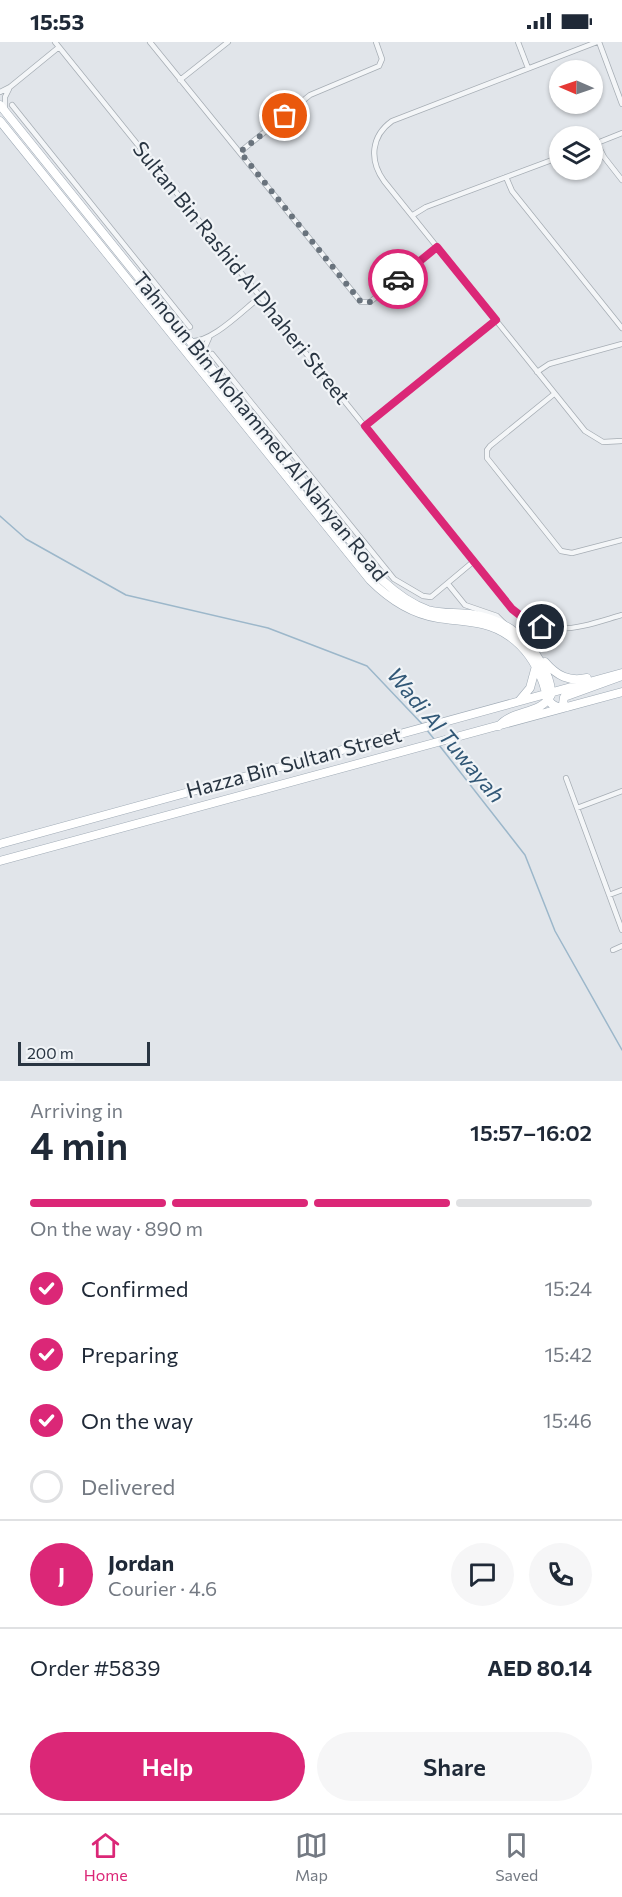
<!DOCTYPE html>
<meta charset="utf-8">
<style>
body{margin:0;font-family:Commissioner,sans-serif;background:#f6f6f7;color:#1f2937;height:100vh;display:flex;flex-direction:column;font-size:22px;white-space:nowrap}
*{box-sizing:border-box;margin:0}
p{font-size:20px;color:#747a83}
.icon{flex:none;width:33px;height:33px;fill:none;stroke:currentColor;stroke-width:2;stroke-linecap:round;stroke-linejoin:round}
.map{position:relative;height:1039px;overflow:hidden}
.sheet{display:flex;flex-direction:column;background:#fff;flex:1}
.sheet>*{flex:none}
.needle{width:39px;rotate:272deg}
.controls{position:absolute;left:549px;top:18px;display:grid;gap:12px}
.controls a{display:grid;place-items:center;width:54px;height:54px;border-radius:50%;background:#fff;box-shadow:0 2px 4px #0004;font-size:30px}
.scale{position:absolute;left:18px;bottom:15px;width:132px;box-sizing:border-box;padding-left:6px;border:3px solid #293542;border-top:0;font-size:16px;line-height:21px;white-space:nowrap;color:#293542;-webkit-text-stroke:4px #f1f4f7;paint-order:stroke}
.pin{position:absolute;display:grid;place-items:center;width:51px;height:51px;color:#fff;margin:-26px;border:3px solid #fff;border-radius:50%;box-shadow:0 2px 6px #0007}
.courier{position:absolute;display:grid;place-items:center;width:60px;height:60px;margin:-30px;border:4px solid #db2777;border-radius:50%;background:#fff;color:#222;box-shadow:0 2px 8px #0007}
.head em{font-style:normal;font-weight:600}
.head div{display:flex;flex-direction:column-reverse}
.head{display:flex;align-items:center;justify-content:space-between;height:102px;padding:0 30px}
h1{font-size:39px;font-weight:600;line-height:45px}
.bar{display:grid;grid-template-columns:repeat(4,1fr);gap:9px 6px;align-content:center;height:72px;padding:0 30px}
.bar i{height:8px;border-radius:4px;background:#e0e1e3}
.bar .on{background:#db2777}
.bar p{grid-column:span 4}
.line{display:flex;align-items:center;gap:15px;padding:0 30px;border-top:2px solid #e0e1e3}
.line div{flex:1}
.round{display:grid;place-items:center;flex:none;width:63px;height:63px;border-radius:32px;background:#f6f6f7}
ol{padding:0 30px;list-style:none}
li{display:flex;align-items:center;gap:18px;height:66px}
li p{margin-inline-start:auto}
li .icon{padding:6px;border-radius:50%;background:#db2777;color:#fff;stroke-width:4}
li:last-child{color:#747a83}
li i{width:33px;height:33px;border:3px solid #e0e1e3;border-radius:50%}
.cta{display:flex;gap:12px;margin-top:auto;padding:12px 30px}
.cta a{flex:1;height:69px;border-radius:36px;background:#db2777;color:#fff;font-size:24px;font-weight:600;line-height:69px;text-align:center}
.cta a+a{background:#f6f6f7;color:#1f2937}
.status{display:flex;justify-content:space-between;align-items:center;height:42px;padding:0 30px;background:#fff;direction:ltr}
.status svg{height:16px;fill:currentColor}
.menu{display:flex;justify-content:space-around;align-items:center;height:84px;border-top:2px solid #e0e1e3;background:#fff;font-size:16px;color:#747a83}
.menu a{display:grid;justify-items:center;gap:3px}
.menu .on{color:#db2777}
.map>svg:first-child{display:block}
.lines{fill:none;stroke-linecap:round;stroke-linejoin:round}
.stream{stroke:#9cb7ca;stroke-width:1.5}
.minor-casing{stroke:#a6adb4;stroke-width:6}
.primary-casing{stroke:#a0abb6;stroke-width:9}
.minor{stroke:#f4f6f8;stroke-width:4.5}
.primary{stroke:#fff;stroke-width:8}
.done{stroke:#69737d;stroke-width:6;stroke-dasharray:0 10.8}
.route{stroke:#db2777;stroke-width:8}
.labels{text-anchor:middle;stroke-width:4.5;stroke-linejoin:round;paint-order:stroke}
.street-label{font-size:21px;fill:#293542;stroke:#f1f4f7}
.water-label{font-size:22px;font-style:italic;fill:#325877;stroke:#f1f4f7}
</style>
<div class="status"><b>15:53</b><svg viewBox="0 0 49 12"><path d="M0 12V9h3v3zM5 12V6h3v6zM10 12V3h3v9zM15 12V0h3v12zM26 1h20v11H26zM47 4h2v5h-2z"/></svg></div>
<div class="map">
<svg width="622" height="1039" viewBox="0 0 622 1039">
<rect width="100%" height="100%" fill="#e1e5ea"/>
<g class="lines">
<path class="stream" d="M 0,474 L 26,497 L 126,553 L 268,586 L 367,624 L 423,683
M 426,687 L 434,697
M 439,703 L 525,813 L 555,889 L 622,1008"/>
<defs>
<path id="minor" d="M 55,0 L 512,567 C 549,599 580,585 622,573
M 150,0 L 361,260 L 370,260 L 437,205
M 518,0 L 528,26
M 597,0 L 392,79 C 371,94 369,118 384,139 L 585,389 L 603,400 L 622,399
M 599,0 L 622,62
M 180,38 L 228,0
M 0,50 L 10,45 L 59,5
M 12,63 L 190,285
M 5,67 L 5,55 L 9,47
M 597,101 L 604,115 L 622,138
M 592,103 L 622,91
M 240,110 L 310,53 L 379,24 L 382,17 L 376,0
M 506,135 L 512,149 L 622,286
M 413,173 L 426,165 L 560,115
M 189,299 C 211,302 243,268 260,255
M 212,312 L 394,537 L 423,554 L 431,555 L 474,519
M 205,317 L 205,305 L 209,296
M 537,330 L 549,322 L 622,302
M 554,352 L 490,404 L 487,408 L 487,416 L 561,509 L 572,511 L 622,498
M 365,384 L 496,278
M 448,542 L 465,563 L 497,574 L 504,581
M 566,736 L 622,888
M 577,766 L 622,749
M 609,853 L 622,848
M 613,908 L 622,904"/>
<path id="primary" d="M 0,63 L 382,538 C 396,551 411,562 428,568 C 442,572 456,570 470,572 C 500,576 525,592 540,619 C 546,629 552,641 551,653 C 541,673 513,667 499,684
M 0,79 L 370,538 C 389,557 411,572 438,576 C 463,580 487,578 509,594 C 525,605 535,620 542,638 C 545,645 546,654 550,660 C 553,664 557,665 562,666
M 545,620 C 557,634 569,640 587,636
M 520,658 L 530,646 L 536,624
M 567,665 L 563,662 L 564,655 L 622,634
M 0,802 L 622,631
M 0,819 L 622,650"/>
</defs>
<use href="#minor" class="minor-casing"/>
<use href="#primary" class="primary-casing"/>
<use href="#minor" class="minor"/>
<use href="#primary" class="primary"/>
</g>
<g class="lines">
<path class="done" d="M 285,74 L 240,110 L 361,260 L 370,260 L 398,237"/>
<path class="route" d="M 398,237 L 437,205 L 496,278 L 365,384 L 512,567 L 526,578 L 542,585"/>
</g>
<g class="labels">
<g class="street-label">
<text transform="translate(241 231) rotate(51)" y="7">Sultan Bin Rashid Al Dhaheri Street</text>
<text transform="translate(260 385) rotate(51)" y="7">Tahnoun Bin Mohammed Al Nahyan Road</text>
<text transform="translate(294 721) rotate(-15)" y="7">Hazza Bin Sultan Street</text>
</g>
<g class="water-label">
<text transform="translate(446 693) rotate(50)" y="8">Wadi Al Tuwayah</text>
</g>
</g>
</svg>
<div class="controls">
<a><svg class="needle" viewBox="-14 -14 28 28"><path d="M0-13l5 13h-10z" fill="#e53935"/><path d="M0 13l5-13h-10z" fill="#747a83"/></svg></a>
<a><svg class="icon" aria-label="layers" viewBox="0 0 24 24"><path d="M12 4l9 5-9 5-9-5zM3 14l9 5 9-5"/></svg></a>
</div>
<div class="scale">200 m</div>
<div class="pin" style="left:285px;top:74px;background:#ea580c"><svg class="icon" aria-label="bag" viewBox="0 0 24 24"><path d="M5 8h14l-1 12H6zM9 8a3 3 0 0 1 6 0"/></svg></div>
<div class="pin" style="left:542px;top:585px;background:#1f2937"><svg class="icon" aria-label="home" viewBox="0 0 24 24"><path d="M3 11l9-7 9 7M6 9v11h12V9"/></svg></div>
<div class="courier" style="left:398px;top:237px"><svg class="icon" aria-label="car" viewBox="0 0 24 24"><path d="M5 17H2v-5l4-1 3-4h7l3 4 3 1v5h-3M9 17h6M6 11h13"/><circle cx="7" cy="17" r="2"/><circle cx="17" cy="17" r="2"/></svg></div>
</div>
<section class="sheet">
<div class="head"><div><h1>4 min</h1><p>Arriving in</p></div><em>15:57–16:02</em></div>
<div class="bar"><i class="on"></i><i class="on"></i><i class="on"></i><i></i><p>On the way · 890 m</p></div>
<ol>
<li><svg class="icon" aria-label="check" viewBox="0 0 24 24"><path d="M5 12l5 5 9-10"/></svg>Confirmed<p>15:24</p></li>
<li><svg class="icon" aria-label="check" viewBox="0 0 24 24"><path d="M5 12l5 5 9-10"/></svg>Preparing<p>15:42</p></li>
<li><svg class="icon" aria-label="check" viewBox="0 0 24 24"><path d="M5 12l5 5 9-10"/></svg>On the way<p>15:46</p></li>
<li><i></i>Delivered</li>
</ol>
<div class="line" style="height:108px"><b class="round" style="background:#db2777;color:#fff">J</b><div><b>Jordan</b><p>Courier · 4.6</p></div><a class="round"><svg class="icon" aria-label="chat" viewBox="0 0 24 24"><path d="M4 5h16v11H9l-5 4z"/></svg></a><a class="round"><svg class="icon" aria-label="phone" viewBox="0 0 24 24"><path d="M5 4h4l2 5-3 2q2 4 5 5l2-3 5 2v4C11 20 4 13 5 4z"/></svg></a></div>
<div class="line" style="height:78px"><div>Order #5839</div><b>AED 80.14</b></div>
<div class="cta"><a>Help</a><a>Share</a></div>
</section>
<nav class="menu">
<a class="on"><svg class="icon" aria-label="home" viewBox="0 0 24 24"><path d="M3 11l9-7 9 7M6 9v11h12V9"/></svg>Home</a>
<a><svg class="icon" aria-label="map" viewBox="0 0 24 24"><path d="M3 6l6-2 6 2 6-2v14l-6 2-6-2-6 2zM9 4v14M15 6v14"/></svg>Map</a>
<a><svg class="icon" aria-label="saved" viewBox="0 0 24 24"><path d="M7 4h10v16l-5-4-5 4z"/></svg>Saved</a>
</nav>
